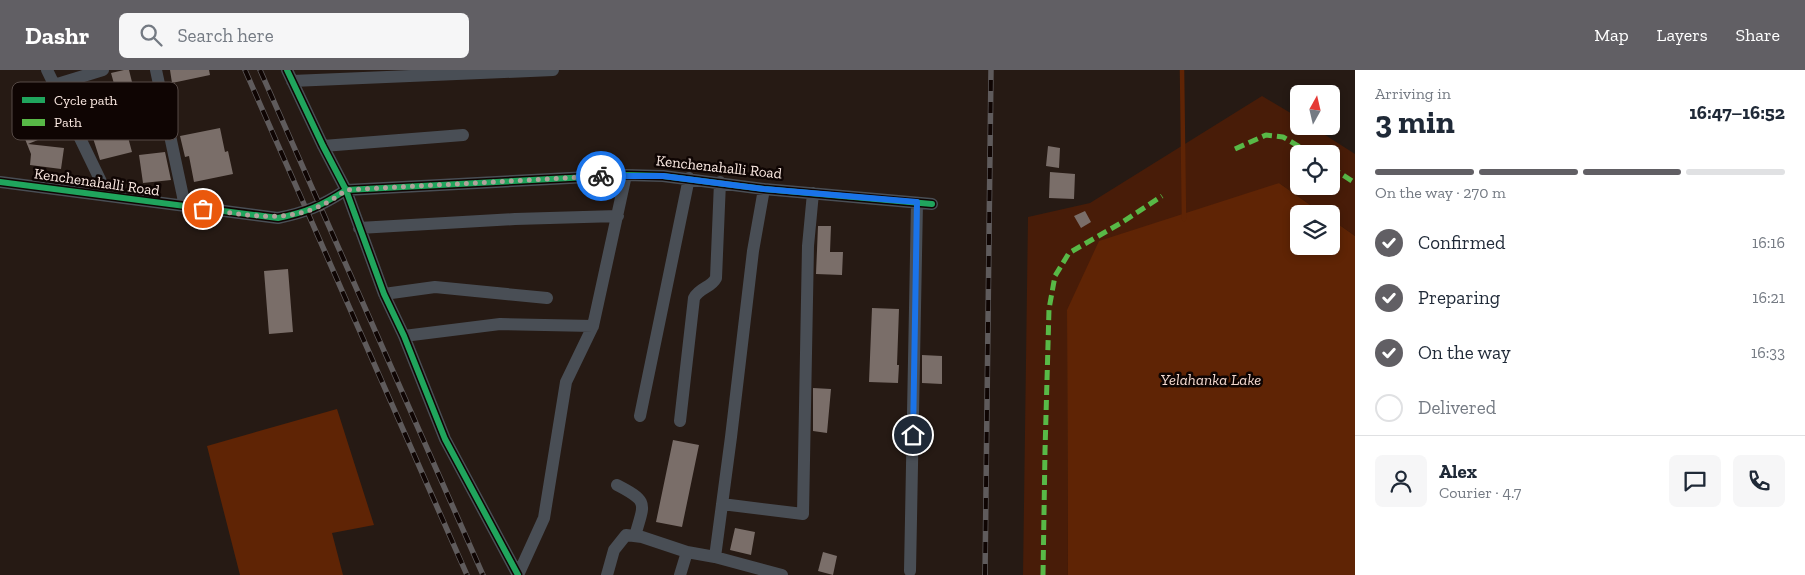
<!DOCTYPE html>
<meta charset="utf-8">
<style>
body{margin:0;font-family:"Zilla Slab",serif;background:#f6f6f7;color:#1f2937;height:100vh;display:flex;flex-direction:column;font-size:19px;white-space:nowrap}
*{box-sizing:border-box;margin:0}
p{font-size:16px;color:#747a83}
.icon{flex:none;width:28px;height:28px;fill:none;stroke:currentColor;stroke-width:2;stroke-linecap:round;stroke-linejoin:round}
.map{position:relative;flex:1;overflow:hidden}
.sheet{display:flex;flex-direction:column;background:#fff;width:450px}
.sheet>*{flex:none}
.needle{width:32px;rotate:8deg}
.controls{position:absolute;left:1290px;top:15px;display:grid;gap:10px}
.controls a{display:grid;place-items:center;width:50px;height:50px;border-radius:8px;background:#fff;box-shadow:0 2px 8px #0003;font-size:25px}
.pin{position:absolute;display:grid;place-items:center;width:42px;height:42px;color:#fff;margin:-21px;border:2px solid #fff;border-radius:50%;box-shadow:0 1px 5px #0007}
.courier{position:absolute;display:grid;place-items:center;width:50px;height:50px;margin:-25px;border:4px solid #1a73e8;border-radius:50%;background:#fff;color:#222;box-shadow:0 1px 6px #0007}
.summary em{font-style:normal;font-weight:700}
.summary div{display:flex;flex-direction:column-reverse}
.summary{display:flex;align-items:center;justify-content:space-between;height:85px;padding:0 20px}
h1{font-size:32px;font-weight:700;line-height:38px}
.bar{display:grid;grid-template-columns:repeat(4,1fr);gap:8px 5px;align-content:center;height:60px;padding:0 20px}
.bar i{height:6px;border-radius:4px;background:#e0e1e3}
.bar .current{background:#615f64}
.bar p{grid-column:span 4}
.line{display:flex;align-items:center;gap:12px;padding:0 20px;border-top:1px solid #e0e1e3}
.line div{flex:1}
.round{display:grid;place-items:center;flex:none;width:52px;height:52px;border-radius:8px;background:#f6f6f7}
ol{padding:0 20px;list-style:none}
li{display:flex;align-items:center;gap:15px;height:55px}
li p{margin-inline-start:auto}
li .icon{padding:5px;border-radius:50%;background:#615f64;color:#fff;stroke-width:4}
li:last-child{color:#747a83}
li i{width:28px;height:28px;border:2px solid #e0e1e3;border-radius:50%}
header{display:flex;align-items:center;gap:30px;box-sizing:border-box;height:70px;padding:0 25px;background:#615f64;color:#fff}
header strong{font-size:24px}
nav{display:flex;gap:28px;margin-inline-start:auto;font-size:18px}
.search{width:350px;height:45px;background:#f6f6f7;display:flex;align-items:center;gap:12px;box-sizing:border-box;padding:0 18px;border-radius:8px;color:#747a83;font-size:19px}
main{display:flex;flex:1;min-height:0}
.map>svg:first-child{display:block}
.green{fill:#481c08;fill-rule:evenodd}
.water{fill:#5f2405}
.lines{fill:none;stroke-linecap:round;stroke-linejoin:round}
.stream{stroke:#5f2405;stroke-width:4.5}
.building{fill:#7a6e69}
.street{stroke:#494e55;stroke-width:12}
.rail-casing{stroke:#5f5b5c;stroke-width:5.5}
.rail{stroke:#0f0503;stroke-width:4;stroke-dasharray:11;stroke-linecap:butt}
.quiet{stroke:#58b947;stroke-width:5;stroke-dasharray:10 5;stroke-linecap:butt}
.cycleway-casing{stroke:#0f0503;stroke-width:9}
.cycleway{stroke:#20a55d;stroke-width:6}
.done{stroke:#b1a19b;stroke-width:5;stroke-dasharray:0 9}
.route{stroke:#1a73e8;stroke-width:6}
.labels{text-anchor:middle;stroke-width:5;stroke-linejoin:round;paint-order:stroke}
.street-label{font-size:15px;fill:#fceae3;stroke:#0f0503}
.water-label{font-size:16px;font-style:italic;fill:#f2d8ce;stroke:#0f0503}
.key{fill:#0f0503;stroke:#564a46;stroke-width:1}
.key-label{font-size:14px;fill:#fceae3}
</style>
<header>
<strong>Dashr</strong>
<div class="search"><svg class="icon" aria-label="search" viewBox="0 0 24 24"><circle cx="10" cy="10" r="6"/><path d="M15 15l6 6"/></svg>Search here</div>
<nav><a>Map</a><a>Layers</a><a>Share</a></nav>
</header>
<main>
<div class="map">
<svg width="1355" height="505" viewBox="0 0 1355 505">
<rect width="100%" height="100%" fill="#261a14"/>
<path class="green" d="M 1262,26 L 1299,48 L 1299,56 L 1311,56 L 1355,84 L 1355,166 L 1331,149 L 1331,144 L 1323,144 L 1279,113 L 1067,240 L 1068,505 L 1023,505 L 1028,147 L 1090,133 ZM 1299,84 L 1331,84 L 1331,116 L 1299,116 Z"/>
<path class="water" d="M 1279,113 L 1323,144 L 1299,144 L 1299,176 L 1331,176 L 1331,149 L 1355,166 L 1355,505 L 1068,505 L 1067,240 L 1099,171 Z
M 337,339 L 374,455 L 332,463 L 343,505 L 240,505 L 207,376 Z"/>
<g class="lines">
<path class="stream" d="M 1182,0 L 1184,149"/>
</g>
<path class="building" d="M 124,0 L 129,0 L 135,24 L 118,28 L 111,3 Z
M 170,0 L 209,0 L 210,5 L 172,13 Z
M 52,41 L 60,61 L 28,74 L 64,78 L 61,99 L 30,95 L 31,84 L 19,54 Z
M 125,56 L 132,82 L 100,90 L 92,65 Z
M 220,58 L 225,82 L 228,81 L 233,104 L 194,112 L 189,86 L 185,87 L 180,66 Z
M 1048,76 L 1060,78 L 1059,98 L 1046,96 Z
M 165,82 L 171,110 L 143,113 L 139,85 Z
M 1050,102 L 1075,104 L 1074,129 L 1049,128 Z
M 1085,141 L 1091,152 L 1081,158 L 1074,146 Z
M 818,156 L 831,156 L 830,182 L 843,182 L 842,205 L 816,204 Z
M 288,199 L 293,262 L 269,264 L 264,201 Z
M 872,238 L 899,239 L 897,295 L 899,295 L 898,313 L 869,312 Z
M 922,285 L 942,286 L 942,314 L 922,313 Z
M 813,318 L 831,319 L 827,363 L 813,361 Z
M 673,370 L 699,375 L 682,457 L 656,452 Z
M 735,458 L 755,462 L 751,485 L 730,480 Z
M 823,482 L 837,486 L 833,505 L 818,501 Z"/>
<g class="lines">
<path class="street" d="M 47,0 L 108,126
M 156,0 L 185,136
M 287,0 L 323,76 L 346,120 L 384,224 L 404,266 L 445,369 L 518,505
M 292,11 L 553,0
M 54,15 L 103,0
M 323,76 L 463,65
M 0,112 L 278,148 C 307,142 321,136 346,120 L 626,105 L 663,106 L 764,119 L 932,134
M 764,119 L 753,181 L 731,367 L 715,487 L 782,505
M 359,158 L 515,149 L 618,146
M 384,224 L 435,217 L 547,228
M 404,266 L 500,254 L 593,256
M 640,346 L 689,108
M 680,351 L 694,228 C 700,217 711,218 716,208 L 720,112
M 617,415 C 650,432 644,433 635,466
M 722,434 L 803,444 L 808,176 L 813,123
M 910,501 L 917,133
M 518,505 L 544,448 L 566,312 L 593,256 L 626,105
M 607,505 L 614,480 L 626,465 L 642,467 L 687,482
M 680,505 L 687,482 L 715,487"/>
<defs>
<path id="rail" d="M 245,0 L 467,505
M 260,0 L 483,505
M 985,505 L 991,0"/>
</defs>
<use href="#rail" class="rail-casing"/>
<use href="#rail" class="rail"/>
<path class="quiet" d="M 1235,79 L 1266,65 L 1283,67 L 1312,84
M 1331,97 L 1355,113
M 1043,505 L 1045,381 L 1049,239 L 1055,206 L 1069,183 L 1121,153 L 1162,126"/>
<defs>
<path id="cycleway" d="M 287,0 L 323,76 L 346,120 L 384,224 L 404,266 L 445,369 L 518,505
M 0,112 L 278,148 C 307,142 321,136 346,120 L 626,105 L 663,106 L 764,119 L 932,134"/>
</defs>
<use href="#cycleway" class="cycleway-casing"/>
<use href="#cycleway" class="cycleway"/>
</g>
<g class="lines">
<path class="done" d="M 203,139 C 242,144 282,154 320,136 C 329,132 338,126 346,120 L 601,106"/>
<path class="route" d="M 601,106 L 663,106 L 764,119 L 917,132 L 913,365"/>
</g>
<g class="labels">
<g class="street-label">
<text transform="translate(719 97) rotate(6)" y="5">Kenchenahalli Road</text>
<text transform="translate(97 112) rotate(8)" y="5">Kenchenahalli Road</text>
</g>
<g class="water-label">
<text x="1211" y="315">Yelahanka Lake</text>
</g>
</g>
<rect x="12" y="12" width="166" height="58" rx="8" class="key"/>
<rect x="22" y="27" width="23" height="6" fill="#20a55d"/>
<rect x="22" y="49" width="23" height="7" fill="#58b947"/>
<g class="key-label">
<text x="54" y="35">Cycle path</text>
<text x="54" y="57">Path</text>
</g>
</svg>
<div class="controls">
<a><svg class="needle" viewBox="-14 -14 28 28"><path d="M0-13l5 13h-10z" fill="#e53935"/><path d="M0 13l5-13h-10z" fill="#747a83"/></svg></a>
<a><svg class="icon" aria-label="locate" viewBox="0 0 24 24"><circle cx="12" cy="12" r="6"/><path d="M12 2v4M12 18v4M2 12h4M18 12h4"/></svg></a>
<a><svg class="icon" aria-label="layers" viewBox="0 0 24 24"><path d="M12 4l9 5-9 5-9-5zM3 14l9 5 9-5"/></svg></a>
</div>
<div class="pin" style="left:203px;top:139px;background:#ea580c"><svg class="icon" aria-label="bag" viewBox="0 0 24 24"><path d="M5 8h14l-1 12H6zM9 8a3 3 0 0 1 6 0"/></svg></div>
<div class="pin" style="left:913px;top:365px;background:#1f2937"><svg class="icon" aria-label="home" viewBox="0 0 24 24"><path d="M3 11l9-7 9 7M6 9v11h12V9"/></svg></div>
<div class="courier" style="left:601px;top:106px"><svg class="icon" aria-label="bike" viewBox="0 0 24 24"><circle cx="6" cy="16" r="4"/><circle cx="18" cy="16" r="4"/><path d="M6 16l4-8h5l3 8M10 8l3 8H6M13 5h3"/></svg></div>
</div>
<section class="sheet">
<div class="summary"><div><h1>3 min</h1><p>Arriving in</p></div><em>16:47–16:52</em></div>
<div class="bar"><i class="current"></i><i class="current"></i><i class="current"></i><i></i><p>On the way · 270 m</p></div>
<ol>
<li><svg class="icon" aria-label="check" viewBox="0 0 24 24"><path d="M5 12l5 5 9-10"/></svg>Confirmed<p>16:16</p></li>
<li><svg class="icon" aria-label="check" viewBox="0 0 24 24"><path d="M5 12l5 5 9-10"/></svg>Preparing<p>16:21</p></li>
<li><svg class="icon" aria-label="check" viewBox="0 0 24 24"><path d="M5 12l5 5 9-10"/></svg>On the way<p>16:33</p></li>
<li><i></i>Delivered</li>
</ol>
<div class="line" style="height:90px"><a class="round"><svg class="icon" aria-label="person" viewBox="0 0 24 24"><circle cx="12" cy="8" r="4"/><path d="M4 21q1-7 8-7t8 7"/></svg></a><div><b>Alex</b><p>Courier · 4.7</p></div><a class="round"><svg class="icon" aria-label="chat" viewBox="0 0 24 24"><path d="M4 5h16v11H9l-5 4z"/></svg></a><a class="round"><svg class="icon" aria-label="phone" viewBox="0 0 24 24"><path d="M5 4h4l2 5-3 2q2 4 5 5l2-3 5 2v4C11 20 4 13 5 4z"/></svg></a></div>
</section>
</main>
